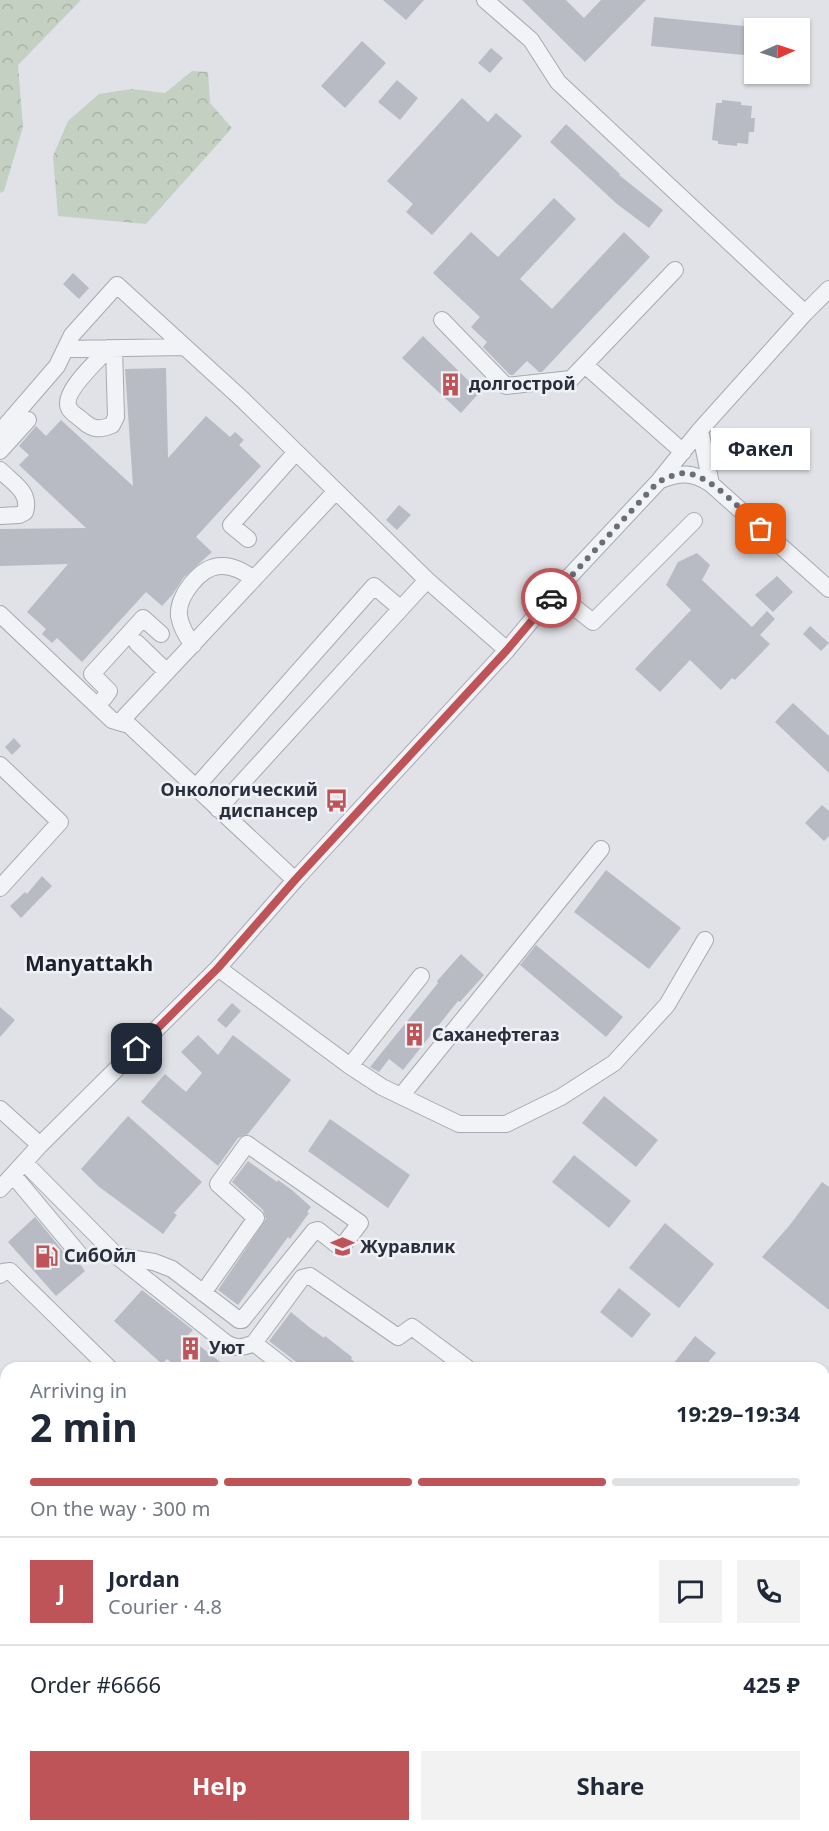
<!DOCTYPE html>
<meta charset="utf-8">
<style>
body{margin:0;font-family:"Noto Sans",sans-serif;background:#f2f2f3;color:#1f2937;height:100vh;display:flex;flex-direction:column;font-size:22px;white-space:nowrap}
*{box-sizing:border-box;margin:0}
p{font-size:20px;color:#747a83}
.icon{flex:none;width:33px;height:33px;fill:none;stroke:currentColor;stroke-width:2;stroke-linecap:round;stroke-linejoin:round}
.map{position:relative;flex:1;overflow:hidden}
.drawer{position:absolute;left:0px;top:1362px;width:830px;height:470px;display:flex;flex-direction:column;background:#fff;border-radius:18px 18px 0 0;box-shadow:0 2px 4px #0004}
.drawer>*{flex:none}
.needle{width:39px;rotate:87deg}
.buttons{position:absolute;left:744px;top:18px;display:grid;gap:12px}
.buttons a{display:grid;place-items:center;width:66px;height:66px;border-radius:0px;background:#fff;box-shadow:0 2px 4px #0004;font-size:30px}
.pin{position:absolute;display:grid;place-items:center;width:51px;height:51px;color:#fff;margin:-26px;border-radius:12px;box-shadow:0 3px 9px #0006}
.courier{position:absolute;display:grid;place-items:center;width:60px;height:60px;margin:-30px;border:4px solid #be5358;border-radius:50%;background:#fff;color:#222;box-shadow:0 2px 8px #0007}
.bubble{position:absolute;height:42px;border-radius:0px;background:#fff;box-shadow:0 2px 4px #0004;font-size:20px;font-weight:700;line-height:42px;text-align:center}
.overview em{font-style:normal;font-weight:700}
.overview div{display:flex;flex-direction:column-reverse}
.overview{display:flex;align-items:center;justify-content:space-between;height:102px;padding:0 30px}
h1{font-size:39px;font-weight:700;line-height:45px}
.bar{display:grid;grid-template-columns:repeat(4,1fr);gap:9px 6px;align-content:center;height:72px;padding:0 30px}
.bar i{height:8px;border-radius:4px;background:#e0e1e3}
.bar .selected{background:#be5358}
.bar p{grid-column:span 4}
.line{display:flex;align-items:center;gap:15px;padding:0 30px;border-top:2px solid #e0e1e3}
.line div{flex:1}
.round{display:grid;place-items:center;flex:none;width:63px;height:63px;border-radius:0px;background:#f2f2f3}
.button{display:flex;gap:12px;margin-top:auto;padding:12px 30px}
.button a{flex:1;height:69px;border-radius:0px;background:#be5358;color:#fff;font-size:24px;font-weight:700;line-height:69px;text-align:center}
.button a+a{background:#f2f2f3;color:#1f2937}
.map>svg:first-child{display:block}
.forest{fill:url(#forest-crowns)}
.building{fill:#b8bbc3}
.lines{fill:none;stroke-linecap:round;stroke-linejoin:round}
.minor-casing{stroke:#a6a9b1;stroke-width:18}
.minor{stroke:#f2f3f6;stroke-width:16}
.done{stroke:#6a6e78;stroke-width:6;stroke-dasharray:0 10.8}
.route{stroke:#be5358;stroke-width:8}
.labels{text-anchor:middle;stroke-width:5;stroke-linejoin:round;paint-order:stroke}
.poi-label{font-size:18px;font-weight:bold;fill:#2a2f3d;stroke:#eff1f5;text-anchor:start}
.quarter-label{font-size:21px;font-weight:bold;fill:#1d212e;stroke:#eff1f5}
</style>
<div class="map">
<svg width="829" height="1831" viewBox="0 0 829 1831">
<defs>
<pattern id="forest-crowns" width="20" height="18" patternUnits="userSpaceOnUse" patternTransform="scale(1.5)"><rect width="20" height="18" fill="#c4d0c2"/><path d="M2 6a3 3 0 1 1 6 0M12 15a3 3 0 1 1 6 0" fill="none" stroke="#a9b3a8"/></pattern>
</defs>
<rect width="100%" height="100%" fill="#e0e2e7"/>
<path class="forest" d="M 0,0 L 81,0 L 18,65 L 23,127 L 4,191 L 0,193 Z
M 192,71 L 208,72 L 210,103 L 232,128 L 146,224 L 58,216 L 53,156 L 68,121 L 99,94 L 132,89 L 165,93 Z"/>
<path class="building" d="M 383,0 L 424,0 L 406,20 Z
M 522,0 L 566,0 L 584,18 L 601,0 L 646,0 L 585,62 Z
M 654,17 L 754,27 L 754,56 L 651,46 Z
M 362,41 L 386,63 L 345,108 L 321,86 Z
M 491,48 L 503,58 L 490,73 L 478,63 Z
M 397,80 L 418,98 L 400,120 L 378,102 Z
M 462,98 L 488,122 L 496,113 L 522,136 L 432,235 L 406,212 L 413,204 L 387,181 Z
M 722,100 L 741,102 L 741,105 L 752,106 L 751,118 L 755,118 L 754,132 L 749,132 L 748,144 L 737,143 L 737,146 L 718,144 L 718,141 L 712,140 L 716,103 L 722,103 Z
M 566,124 L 620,174 L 619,175 L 663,210 L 649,228 L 617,204 L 550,142 Z
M 554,198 L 576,219 L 520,279 L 552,309 L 624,232 L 650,257 L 542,372 L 539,372 L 527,361 L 513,375 L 510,375 L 483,347 L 487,342 L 471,327 L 480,317 L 433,273 L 471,232 L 498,257 Z
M 73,273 L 89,288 L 79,299 L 63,284 Z
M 423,336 L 480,392 L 461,413 L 402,358 Z
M 166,368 L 168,458 L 206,416 L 230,437 L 235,432 L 244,440 L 239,445 L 261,466 L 196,537 L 212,552 L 184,577 L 173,594 L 162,606 L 146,592 L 82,662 L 57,638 L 52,643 L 42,634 L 46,629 L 27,612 L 68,564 L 0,566 L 0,529 L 86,528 L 19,465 L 29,455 L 19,446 L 36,426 L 46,436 L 61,420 L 133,486 L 125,369 Z
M 399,505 L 411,515 L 397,530 L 386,520 Z
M 697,553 L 710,565 L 702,580 L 752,627 L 767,611 L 775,619 L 760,635 L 770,644 L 735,680 L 732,678 L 721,690 L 690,660 L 660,692 L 635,669 L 691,610 L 666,585 L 678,562 Z
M 777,576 L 793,592 L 773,612 L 755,595 Z
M 810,626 L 829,643 L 821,651 L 803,634 Z
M 793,703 L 829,736 L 829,773 L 775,722 Z
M 14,738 L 21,746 L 12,755 L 5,747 Z
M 822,805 L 829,811 L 829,836 L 824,841 L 805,823 Z
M 606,870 L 681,928 L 649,969 L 574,912 Z
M 42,876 L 52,886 L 21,918 L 10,906 L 25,892 L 27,894 Z
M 536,945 L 623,1017 L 606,1037 L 520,965 Z
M 461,954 L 484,975 L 460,1002 L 458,1001 L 403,1070 L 389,1059 L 379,1072 L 370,1067 L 438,983 L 437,981 Z
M 232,1003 L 241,1011 L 226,1028 L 217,1020 Z
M 0,1007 L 15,1020 L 0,1037 Z
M 198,1035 L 218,1055 L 233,1035 L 291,1080 L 248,1134 L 238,1138 L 218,1166 L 141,1102 L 165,1074 L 186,1092 L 202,1073 L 181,1052 Z
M 604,1096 L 658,1140 L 636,1167 L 582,1123 Z
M 128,1116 L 202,1182 L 174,1213 L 177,1215 L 163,1234 L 98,1186 L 81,1169 Z
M 330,1119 L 410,1175 L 388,1208 L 308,1151 Z
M 574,1155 L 631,1201 L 609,1228 L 552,1182 Z
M 248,1161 L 277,1182 L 278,1180 L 292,1190 L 311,1207 L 307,1212 L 309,1213 L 290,1239 L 288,1237 L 238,1305 L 218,1290 L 266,1219 L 263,1210 L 232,1182 Z
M 822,1182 L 829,1187 L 829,1310 L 762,1257 L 789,1226 Z
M 35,1217 L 71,1261 L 80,1264 L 85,1271 L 56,1296 L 8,1242 Z
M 665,1223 L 714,1264 L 679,1308 L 629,1268 Z
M 619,1288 L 651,1314 L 632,1338 L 600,1312 Z
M 142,1290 L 193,1330 L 187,1336 L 228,1368 L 192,1368 L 185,1362 L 178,1368 L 167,1359 L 162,1364 L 114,1321 Z
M 291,1312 L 309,1327 L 324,1338 L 325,1336 L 352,1357 L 351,1359 L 362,1368 L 304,1368 L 269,1341 Z
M 695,1336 L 716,1353 L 703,1368 L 670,1368 Z"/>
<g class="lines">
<defs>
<path id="minor" d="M 485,0 L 531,40 L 558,82 L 805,313
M 442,320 L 506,386 L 571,379 L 675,270
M 109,348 C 99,359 61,393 69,408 C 71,413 79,417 83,421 C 93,430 100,430 112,425 L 116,417 L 114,348
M 65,349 L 184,347
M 585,365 L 683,452
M 700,430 L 711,484
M 0,432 L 57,366 L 72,335 L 117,285 L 243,400 L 427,580 L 507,650
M 0,451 L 28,420
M 0,470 C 13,483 31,492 25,512 L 19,515 L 0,516
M 661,480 C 680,472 693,472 711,484 L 829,589
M 248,539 L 231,525 L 296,452
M 555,592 L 593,622 L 694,521
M 0,614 L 112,720 L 129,725 L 295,880
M 137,643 L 167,672
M 193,645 C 186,636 181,627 179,616 C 177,596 200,567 220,566 C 233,565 244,572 254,579
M 104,698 L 109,691 L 92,674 L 143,618 L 161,634
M 120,722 L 336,491
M 0,765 L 60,822 L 0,888
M 196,787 L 374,586 L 400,608
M 218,809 L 427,580
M 218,968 L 350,1066 L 382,1087 L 459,1124 L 506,1124 L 561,1097 L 614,1063 L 667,1005 L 705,940
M 350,1066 L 421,976
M 401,1096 L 601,849
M 0,1109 L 40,1145
M 25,1163 L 117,1256 L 154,1262 L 172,1269 L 239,1320 L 242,1320 L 314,1231 L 318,1230 L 341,1248 L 360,1223 L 247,1144 L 218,1184 L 256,1218 L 203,1293
M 13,1175 L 79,1254
M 0,1189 L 40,1145 L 218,968 L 295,880 L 507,650 L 555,592 L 658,482 L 700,430 L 805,313 L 829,289
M 118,1257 L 226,1343 C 236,1349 243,1348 254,1343 L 286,1368
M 0,1275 L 3,1272 L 10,1271 L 14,1275 L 109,1368
M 254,1343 L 302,1278 L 310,1276 L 398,1337 L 412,1327 L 467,1368
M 824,1436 L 829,1440
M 824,1478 L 829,1471
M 824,1506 L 829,1510
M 824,1676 L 829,1669
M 824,1686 L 829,1694
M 0,1697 L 6,1691
M 0,1725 L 6,1730
M 824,1816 L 829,1823
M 309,1826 L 327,1831
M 607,1826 L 615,1831
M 697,1826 L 698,1831
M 7,1831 L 11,1826
M 274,1831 L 279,1826
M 341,1831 L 345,1826
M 493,1831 L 495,1826
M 639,1831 L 644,1826"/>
</defs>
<use href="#minor" class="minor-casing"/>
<use href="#minor" class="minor"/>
</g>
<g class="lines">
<path class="done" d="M 551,598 L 658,482 C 667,478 676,473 685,473 C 711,475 743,512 761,529"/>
<path class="route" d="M 137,1049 L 218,968 L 295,880 L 507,650 L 551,598"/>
</g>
<defs>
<symbol id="building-bare" viewBox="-9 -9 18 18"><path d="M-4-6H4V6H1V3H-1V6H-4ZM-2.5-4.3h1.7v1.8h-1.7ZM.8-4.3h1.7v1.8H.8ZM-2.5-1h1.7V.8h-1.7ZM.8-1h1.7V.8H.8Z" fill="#be5358" stroke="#eff1f5" stroke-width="2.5" paint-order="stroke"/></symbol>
<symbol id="bus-bare" viewBox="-9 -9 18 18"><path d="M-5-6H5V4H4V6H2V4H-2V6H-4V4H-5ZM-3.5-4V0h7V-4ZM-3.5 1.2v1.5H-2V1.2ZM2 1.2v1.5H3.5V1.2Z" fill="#be5358" stroke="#eff1f5" stroke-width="2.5" paint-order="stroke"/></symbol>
<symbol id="school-bare" viewBox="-9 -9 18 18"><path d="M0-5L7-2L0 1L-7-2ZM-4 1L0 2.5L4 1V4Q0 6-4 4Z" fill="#be5358" stroke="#eff1f5" stroke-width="2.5" paint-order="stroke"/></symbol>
<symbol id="fuel-bare" viewBox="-9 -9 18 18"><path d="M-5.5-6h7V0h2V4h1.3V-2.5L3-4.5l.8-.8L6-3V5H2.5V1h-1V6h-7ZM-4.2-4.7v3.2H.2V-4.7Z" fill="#be5358" stroke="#eff1f5" stroke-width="2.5" paint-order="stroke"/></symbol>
</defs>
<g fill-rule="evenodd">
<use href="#building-bare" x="434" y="368" width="33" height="33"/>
<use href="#bus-bare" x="320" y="784" width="33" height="33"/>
<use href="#building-bare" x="398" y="1018" width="33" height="33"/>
<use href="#school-bare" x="326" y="1230" width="33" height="33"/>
<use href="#fuel-bare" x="30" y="1240" width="33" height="33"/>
<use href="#building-bare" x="174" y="1332" width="33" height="33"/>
</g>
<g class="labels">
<g class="poi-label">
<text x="469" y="390">долгострой</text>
<text x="318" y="796" text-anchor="end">Онкологический<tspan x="318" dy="21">диспансер</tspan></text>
<text x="432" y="1041">Саханефтегаз</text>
<text x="360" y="1253">Журавлик</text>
<text x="64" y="1262">СибОйл</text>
<text x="209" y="1354">Уют</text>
</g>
<g class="quarter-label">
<text x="89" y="971">Manyattakh</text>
</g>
</g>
</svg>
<div class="buttons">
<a><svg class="needle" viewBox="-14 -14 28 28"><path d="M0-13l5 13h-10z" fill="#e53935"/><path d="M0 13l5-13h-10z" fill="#747a83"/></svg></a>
</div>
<div class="pin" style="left:761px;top:529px;background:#ea580c"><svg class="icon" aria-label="bag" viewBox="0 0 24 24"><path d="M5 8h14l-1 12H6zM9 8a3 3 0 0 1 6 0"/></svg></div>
<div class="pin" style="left:137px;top:1049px;background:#1f2937"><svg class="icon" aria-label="home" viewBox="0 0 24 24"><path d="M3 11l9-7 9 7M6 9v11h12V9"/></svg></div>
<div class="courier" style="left:551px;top:598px"><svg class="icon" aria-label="car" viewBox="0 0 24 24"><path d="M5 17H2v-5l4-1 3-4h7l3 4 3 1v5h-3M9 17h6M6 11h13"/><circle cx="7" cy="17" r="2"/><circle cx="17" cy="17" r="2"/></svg></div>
<div class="bubble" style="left:711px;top:428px;width:99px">Факел</div>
<section class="drawer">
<div class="overview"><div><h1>2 min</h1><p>Arriving in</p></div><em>19:29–19:34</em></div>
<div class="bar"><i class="selected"></i><i class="selected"></i><i class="selected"></i><i></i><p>On the way · 300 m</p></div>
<div class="line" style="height:108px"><b class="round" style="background:#be5358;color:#fff">J</b><div><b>Jordan</b><p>Courier · 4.8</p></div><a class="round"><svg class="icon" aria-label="chat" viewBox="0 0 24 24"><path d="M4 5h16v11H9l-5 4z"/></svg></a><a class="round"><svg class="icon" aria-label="phone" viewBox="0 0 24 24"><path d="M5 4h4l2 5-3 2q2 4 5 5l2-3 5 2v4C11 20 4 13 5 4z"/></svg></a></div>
<div class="line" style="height:78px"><div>Order #6666</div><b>425 ₽</b></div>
<div class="button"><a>Help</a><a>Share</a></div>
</section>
</div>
